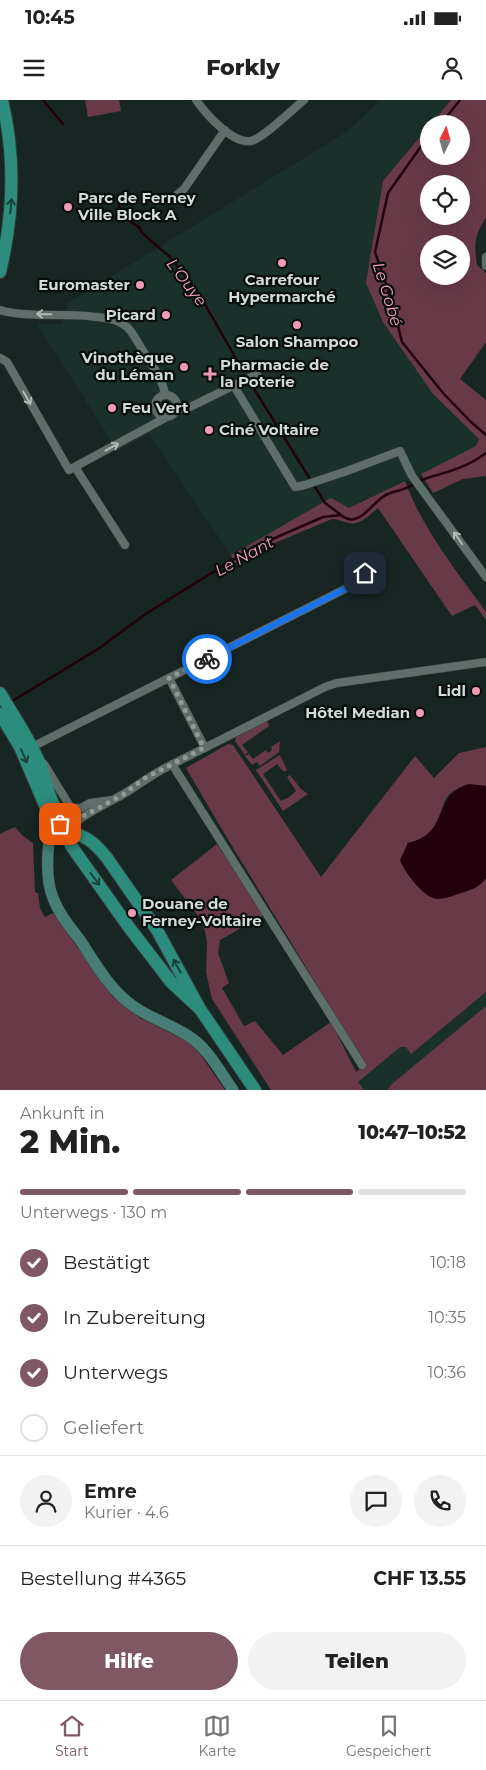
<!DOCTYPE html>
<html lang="de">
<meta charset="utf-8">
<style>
body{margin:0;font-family:Montserrat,sans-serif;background:#f2f2f2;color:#222;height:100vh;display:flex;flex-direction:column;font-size:19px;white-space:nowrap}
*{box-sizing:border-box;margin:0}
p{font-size:16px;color:#767676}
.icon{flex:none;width:28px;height:28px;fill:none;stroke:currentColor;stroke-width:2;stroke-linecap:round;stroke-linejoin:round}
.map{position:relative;height:990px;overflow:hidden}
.details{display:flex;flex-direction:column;background:#fff;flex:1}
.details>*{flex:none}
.needle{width:32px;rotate:5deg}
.tools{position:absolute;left:420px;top:15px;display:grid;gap:10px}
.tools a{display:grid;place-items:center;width:50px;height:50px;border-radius:50%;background:#fff;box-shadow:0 5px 20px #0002;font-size:25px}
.pin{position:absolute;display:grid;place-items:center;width:42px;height:42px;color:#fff;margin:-21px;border-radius:10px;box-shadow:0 2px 8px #0006}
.courier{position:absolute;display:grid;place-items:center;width:50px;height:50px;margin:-25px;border:4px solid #1a73e8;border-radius:50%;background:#fff;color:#222;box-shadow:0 1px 6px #0007}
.summary em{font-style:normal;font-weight:800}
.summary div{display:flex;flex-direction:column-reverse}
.summary{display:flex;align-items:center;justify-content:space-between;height:85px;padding:0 20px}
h1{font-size:32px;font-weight:800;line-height:38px}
.bar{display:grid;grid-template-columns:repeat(4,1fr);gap:8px 5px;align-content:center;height:60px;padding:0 20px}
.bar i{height:6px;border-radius:4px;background:#e0e0e0}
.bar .selected{background:#7f5863}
.bar p{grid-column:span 4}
.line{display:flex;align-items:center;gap:12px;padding:0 20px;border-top:1px solid #e0e0e0}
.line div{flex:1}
.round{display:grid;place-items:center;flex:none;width:52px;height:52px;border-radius:26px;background:#f2f2f2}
ol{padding:0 20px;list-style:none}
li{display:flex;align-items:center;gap:15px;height:55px}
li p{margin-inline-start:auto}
li .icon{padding:5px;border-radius:50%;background:#7f5863;color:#fff;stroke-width:4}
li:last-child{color:#767676}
li i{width:28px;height:28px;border:2px solid #e0e0e0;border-radius:50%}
.action{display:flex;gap:10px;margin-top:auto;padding:10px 20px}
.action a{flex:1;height:58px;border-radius:30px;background:#7f5863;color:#fff;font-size:20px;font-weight:800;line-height:58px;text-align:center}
.action a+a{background:#f2f2f2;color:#222}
.status{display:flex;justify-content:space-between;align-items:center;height:35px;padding:0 25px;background:#fff;direction:ltr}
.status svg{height:14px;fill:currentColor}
header{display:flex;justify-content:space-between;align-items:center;height:65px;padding:0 20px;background:#fff;font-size:22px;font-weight:800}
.tab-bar{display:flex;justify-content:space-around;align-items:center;height:70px;border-top:1px solid #e0e0e0;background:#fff;font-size:14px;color:#767676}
.tab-bar a{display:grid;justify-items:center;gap:2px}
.tab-bar .selected{color:#7f5863}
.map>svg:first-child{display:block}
.built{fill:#1a302b}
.green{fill:#683a48;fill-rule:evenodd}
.water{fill:#22000c}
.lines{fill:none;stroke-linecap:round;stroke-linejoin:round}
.stream{stroke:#22000c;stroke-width:2.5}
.street-casing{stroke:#35403d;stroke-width:9}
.secondary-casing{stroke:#35403d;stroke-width:12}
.primary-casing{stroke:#35403d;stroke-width:14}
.street{stroke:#5e6e6a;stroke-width:8}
.secondary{stroke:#467d74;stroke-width:11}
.primary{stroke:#2d8d7d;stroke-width:12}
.oneway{stroke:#174139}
.oneway2{stroke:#afbab7}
.done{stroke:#919c99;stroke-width:5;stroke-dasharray:0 9}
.route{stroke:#1a73e8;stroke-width:6}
.poi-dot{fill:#f19ab3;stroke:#080e0c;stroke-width:2}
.labels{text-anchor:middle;stroke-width:4.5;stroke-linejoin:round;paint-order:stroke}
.poi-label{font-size:15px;font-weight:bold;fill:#d2dbd8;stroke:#080e0c;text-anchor:start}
.water-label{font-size:16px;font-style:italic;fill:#fba1ba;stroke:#080e0c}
</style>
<div class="status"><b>10:45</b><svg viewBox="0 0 49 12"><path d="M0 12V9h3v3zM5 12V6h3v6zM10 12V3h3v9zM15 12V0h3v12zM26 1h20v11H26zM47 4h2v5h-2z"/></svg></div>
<header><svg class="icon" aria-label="menu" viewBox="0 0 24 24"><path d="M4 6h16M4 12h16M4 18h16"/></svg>Forkly<svg class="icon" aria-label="person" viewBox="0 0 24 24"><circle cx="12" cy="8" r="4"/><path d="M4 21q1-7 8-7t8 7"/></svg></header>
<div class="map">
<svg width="486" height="990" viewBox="0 0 486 990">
<rect width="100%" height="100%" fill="#182623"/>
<path class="built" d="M 381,0 L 451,0 L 431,24 L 429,24 L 429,26 L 383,81 L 383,222 L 433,294 L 479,339 L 477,346 L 349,408 L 240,448 L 231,455 L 149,334 L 118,351 L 37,224 L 62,224 L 68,203 L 345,33 Z
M 486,865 L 486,990 L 335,990 Z"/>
<path class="green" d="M 85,0 L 119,0 L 121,11 L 88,17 Z
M 451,0 L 486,0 L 486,118 C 474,135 474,145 477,165 L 486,173 L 486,242 L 460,279 L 486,300 L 486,376 L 463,379 L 433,393 L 421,374 L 476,346 L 479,339 L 433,294 L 383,222 L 366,183 L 383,81 L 429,26 L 429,56 L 461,56 L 461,24 L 431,24 ZM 429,84 L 461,84 L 461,116 L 429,116 ZM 429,144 L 461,144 L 461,176 L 429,176 Z
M 405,381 C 423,430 456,470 486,512 L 486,520 L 475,505 L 452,516 L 378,408 C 370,414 360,426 349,423 C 342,422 339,419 332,419 L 244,456 L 235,463 L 231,455 L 331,398 L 349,408 Z
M 267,620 L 269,626 L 242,645 L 248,652 L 245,655 L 235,641 L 236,637 Z
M 280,641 L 279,652 L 260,666 L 257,662 L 252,665 L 245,656 L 249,654 L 253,659 L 266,650 L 268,653 L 272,650 L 271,647 Z
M 228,644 L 233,645 L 321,777 L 415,656 L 434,678 L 459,653 L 486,647 L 486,686 C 479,685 474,686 467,688 C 463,688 458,689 455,690 C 435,700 448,735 407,743 L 413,781 L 430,797 L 484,781 L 486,778 L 486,892 L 411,954 L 406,947 L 400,947 L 358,982 L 364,990 L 271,990 L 212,899 L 206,872 L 207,842 L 205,831 L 198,816 L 171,780 L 217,744 L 264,815 L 220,840 L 218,853 L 229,883 L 222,888 L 244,926 L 255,921 L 283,955 L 331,922 L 356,972 L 366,964 C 357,947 345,932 335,916 C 286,832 234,752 186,668 Z
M 280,655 L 287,670 L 284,672 L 277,664 L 263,674 L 281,701 L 289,697 L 296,691 L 287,677 L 290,675 L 301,689 L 308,694 L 283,711 L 256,670 Z
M 15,727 L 23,736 L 33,743 L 35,792 L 38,793 L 40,808 L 45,817 L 53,813 L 113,897 L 140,918 L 187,941 L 198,951 L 225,990 L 0,990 L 0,734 Z
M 486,906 L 486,990 L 387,990 L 392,984 Z"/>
<path class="water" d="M 469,684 L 486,686 L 486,778 C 480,787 473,789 464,792 C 455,795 446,799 437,799 C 424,798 404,772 400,760 L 408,743 C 450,735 432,694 469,684 Z"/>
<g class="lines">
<path class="stream" d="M 43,0 L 63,24
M 441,24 L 460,0
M 429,35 L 388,93 L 375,152 L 391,198 L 402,242 L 443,293 L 471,322 L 486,335
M 119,105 L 125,118 L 139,127 L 142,133 L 170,157 L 199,194 L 242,269
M 254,289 L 325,403 L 340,414
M 14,600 L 98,549 L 147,513 L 252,448 L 323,417 L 341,415 C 360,431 373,399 388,394 C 394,391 400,391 406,388 C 413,385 419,381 427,378 C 448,372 468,367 486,353"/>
<defs>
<path id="street" d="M 196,0 C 206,14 232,44 251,41 C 262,39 293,9 304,0
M 177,95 L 184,89 L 225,30
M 486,157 L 486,166
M 0,210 C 28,218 60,213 88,216 C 103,218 116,217 128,228 C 135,235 139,246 145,254 C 153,267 163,279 165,295
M 0,258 L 7,262 L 69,370 L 165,318
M 234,286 L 295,387 L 305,385 L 347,371 L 400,351 L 412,376 L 486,477
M155 306a11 11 0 1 1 22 0a11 11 0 1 1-22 0Z
M 177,309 L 186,309 L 257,274
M 75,367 L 125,445
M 169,578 L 205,648
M 35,651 L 33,647 L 36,645 L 347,488 L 357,482 L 365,473
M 44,664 L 71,708 L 81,708 L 90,703 L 112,700
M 172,664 L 362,965
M 75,723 C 89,711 106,704 122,695 C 137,686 150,676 165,668 L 325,587 L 337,583 L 486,562"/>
<path id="secondary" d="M 57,728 L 51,736 L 49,741 C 47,759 46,781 53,798 C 59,814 70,827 80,840 C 95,863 110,890 133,906 C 151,919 174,925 193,939 C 210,952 221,973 233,990"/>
<path id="primary" d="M 0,172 C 14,114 16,58 2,0
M 0,593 C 13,615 29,638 39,662 C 49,686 47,701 65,722
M 0,614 L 20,647 L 50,717 L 60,732 L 68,739 L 72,747 L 128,826 L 171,882 L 200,909
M 68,739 L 76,734 C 90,738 98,747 107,758 L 157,830 L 200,909 L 255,990"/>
</defs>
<use href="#street" class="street-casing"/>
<use href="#secondary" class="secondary-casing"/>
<use href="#primary" class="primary-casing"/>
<use href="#street" class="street"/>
<use href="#secondary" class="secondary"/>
<use href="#primary" class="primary"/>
</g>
<defs><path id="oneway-shaft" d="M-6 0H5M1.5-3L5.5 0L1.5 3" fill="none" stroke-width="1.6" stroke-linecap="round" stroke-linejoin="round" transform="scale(1.25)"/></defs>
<g class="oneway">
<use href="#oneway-shaft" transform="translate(11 106) rotate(-84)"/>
<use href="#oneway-shaft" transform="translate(24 656) rotate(66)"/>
<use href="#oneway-shaft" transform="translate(95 779) rotate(53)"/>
<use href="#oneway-shaft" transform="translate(177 866) rotate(-119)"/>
</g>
<g class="oneway2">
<use href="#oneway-shaft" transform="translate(44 214) rotate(-179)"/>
<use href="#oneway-shaft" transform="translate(27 298) rotate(60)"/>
<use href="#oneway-shaft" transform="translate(112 347) rotate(-28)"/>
<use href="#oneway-shaft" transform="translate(458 438) rotate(-125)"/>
</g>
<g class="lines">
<path class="done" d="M 60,724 L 69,722 L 75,723 L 82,717 L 124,694 L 145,678 L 204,648 L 169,578 L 207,559"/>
<path class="route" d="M 207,559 L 347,488 L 357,482 L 365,473"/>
</g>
<g class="poi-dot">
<circle cx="68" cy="107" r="5"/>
<circle cx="282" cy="163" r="5"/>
<circle cx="140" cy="185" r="5"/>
<circle cx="166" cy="215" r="5"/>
<circle cx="297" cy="225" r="5"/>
<circle cx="184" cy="267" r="5"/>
<path d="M207.5 266.5h5v5h5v5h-5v5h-5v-5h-5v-5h5z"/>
<circle cx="112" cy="308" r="5"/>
<circle cx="209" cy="330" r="5"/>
<circle cx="476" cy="591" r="5"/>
<circle cx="420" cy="613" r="5"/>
<circle cx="132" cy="813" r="5"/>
</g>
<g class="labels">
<g class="poi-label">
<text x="78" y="103">Parc de Ferney<tspan x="78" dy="17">Ville Block A</tspan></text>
<text x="282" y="185" text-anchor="middle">Carrefour<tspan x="282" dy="17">Hypermarché</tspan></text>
<text x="130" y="190" text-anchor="end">Euromaster</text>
<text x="156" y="220" text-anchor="end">Picard</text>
<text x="297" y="247" text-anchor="middle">Salon Shampoo</text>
<text x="174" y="263" text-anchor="end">Vinothèque<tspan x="174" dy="17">du Léman</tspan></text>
<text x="220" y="270">Pharmacie de<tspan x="220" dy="17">la Poterie</tspan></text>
<text x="122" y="313">Feu Vert</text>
<text x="219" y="335">Ciné Voltaire</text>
<text x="466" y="596" text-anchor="end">Lidl</text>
<text x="410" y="618" text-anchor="end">Hôtel Median</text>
<text x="142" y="809">Douane de<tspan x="142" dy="17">Ferney-Voltaire</tspan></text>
</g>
<g class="water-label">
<text transform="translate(187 182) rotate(53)" y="6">L'Ouye</text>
<text transform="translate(388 194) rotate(73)" y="6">Le Gobé</text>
<text transform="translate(244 456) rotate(-29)" y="6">Le Nant</text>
</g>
</g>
</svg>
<div class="tools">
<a><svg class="needle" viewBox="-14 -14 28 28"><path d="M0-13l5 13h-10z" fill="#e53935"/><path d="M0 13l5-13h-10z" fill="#767676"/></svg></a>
<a><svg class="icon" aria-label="locate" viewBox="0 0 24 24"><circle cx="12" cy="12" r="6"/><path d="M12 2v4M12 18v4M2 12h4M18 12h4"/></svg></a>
<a><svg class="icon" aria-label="layers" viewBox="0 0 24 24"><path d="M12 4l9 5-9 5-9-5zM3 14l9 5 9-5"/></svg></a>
</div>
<div class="pin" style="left:60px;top:724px;background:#ea580c"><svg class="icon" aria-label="bag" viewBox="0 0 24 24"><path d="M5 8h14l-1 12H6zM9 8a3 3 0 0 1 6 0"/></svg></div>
<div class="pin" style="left:365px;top:473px;background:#1f2937"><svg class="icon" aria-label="home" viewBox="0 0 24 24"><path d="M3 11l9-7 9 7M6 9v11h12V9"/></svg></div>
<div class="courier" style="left:207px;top:559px"><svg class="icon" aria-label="bike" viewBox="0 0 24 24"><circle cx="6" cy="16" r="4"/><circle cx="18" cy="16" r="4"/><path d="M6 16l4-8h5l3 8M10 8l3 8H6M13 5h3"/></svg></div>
</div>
<section class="details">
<div class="summary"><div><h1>2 Min.</h1><p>Ankunft in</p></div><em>10:47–10:52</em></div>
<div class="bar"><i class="selected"></i><i class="selected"></i><i class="selected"></i><i></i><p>Unterwegs · 130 m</p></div>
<ol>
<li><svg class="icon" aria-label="check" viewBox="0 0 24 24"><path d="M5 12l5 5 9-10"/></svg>Bestätigt<p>10:18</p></li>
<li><svg class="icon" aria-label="check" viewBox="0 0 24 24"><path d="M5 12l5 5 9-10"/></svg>In Zubereitung<p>10:35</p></li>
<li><svg class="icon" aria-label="check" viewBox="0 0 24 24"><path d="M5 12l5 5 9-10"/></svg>Unterwegs<p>10:36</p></li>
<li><i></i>Geliefert</li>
</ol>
<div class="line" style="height:90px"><a class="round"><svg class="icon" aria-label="person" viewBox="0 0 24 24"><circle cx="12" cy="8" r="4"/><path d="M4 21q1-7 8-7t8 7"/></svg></a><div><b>Emre</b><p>Kurier · 4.6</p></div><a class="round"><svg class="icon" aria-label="chat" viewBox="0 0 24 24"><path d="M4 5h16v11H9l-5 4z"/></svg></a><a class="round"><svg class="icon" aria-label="phone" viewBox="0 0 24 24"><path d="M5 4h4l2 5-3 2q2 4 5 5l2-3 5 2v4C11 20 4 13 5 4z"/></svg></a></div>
<div class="line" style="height:65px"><div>Bestellung #4365</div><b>CHF 13.55</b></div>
<div class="action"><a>Hilfe</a><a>Teilen</a></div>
</section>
<nav class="tab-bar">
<a class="selected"><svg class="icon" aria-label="home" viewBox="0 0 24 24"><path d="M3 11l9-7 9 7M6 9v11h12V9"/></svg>Start</a>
<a><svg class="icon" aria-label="map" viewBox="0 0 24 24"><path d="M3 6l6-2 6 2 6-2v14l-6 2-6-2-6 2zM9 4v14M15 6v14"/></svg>Karte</a>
<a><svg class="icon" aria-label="saved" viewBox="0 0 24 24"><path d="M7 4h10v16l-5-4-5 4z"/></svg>Gespeichert</a>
</nav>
